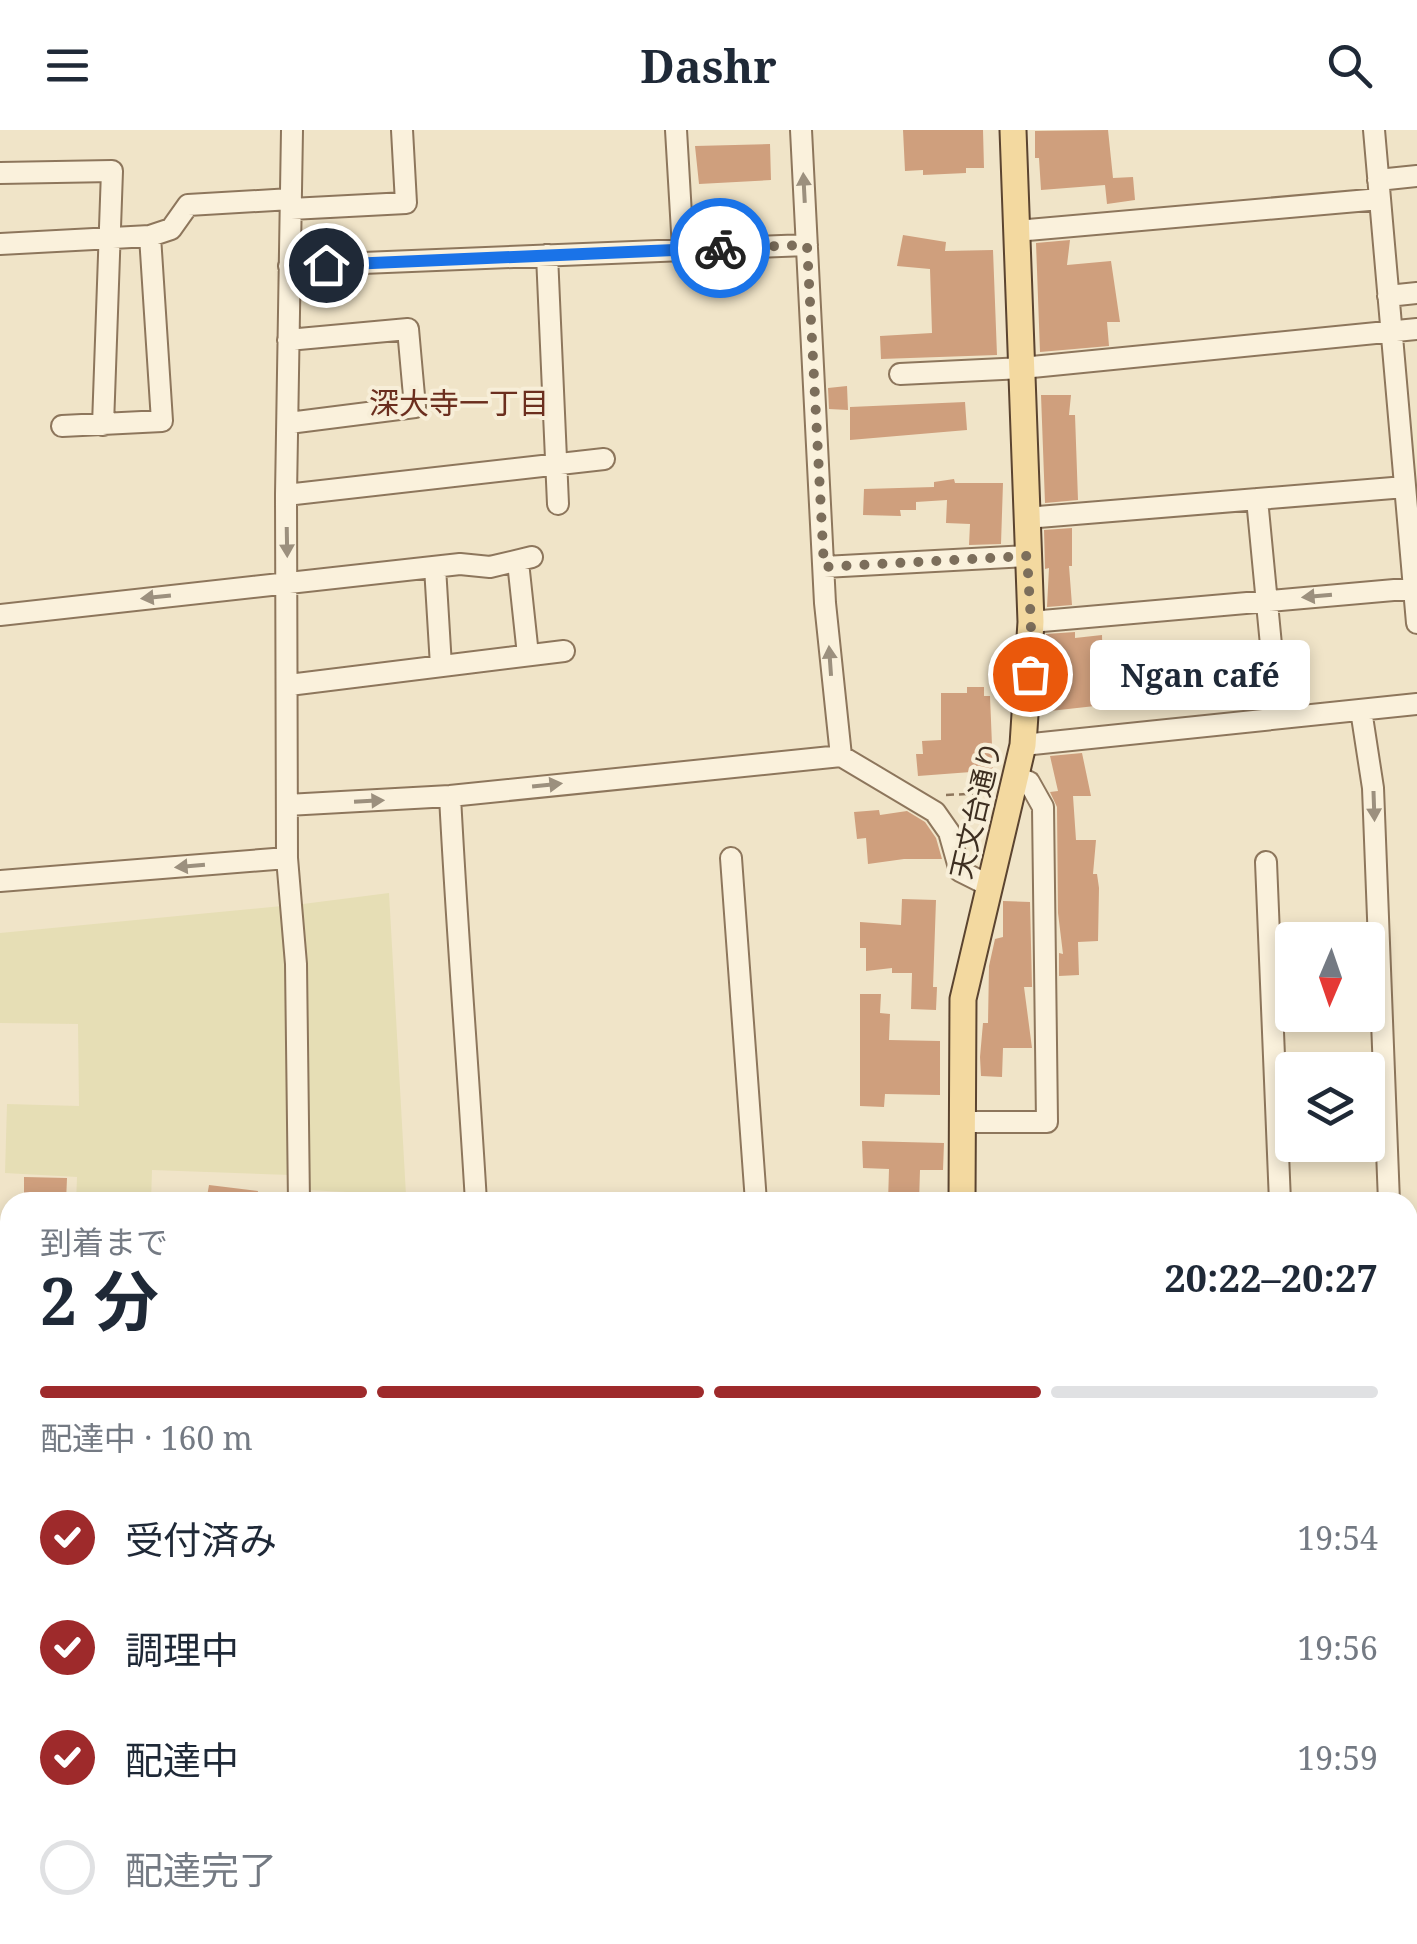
<!DOCTYPE html>
<html lang="ja">
<meta charset="utf-8">
<style>
body{margin:0;font-family:"Noto Serif","Noto Sans JP",serif;background:#f6f6f7;color:#1f2937;height:100vh;display:flex;flex-direction:column;font-size:38px;white-space:nowrap}
*{box-sizing:border-box;margin:0}
p{font-size:32px;color:#747a83}
.icon{flex:none;width:55px;height:55px;fill:none;stroke:currentColor;stroke-width:2;stroke-linecap:round;stroke-linejoin:round}
.map{position:relative;flex:1;overflow:hidden}
.side{position:absolute;left:0px;top:1062px;width:1418px;height:752px;display:flex;flex-direction:column;background:#fff;border-radius:30px 30px 0 0;box-shadow:0 5px 15px #0003}
.side>*{flex:none}
.needle{width:65px;rotate:182deg}
.fabs{position:absolute;left:1275px;top:792px;display:grid;gap:20px}
.fabs a{display:grid;place-items:center;width:110px;height:110px;border-radius:10px;background:#fff;box-shadow:0 5px 15px #0003;font-size:50px}
.pin{position:absolute;display:grid;place-items:center;width:85px;height:85px;color:#fff;margin:-42px;border:5px solid #fff;border-radius:50%;box-shadow:0 2px 10px #0007}
.courier{position:absolute;display:grid;place-items:center;width:100px;height:100px;margin:-50px;border:8px solid #1a73e8;border-radius:50%;background:#fff;color:#222;box-shadow:0 2px 12px #0007}
.bubble{position:absolute;height:70px;border-radius:10px;background:#fff;box-shadow:0 5px 15px #0003;font-size:32px;font-weight:700;line-height:70px;text-align:center}
.head em{font-style:normal;font-weight:700}
.head div{display:flex;flex-direction:column-reverse}
.head{display:flex;align-items:center;justify-content:space-between;height:170px;padding:0 40px}
h1{font-size:65px;font-weight:700;line-height:75px}
.bar{display:grid;grid-template-columns:repeat(4,1fr);gap:15px 10px;align-content:center;height:120px;padding:0 40px}
.bar i{height:12px;border-radius:8px;background:#e0e1e3}
.bar .active{background:#9e2a2b}
.bar p{grid-column:span 4}
ol{padding:0 40px;list-style:none}
li{display:flex;align-items:center;gap:30px;height:110px}
li p{margin-inline-start:auto}
li .icon{padding:10px;border-radius:50%;background:#9e2a2b;color:#fff;stroke-width:4}
li:last-child{color:#747a83}
li i{width:55px;height:55px;border:5px solid #e0e1e3;border-radius:50%}
header{display:flex;justify-content:space-between;align-items:center;height:130px;padding:0 40px;background:#fff;font-size:45px;font-weight:700}
.map>svg:first-child{display:block}
.farmland{fill:#e6deb5}
.building{fill:#cf9f7d}
.lines{fill:none;stroke-linecap:round;stroke-linejoin:round}
.minor-casing{stroke:#8d765c;stroke-width:24}
.major-casing{stroke:#5b4430;stroke-width:29}
.path{stroke:#8d765c;stroke-width:2.5;stroke-dasharray:8 5;stroke-linecap:butt}
.minor{stroke:#faf1dc;stroke-width:20}
.major{stroke:#f3d9a0;stroke-width:25}
.oneway{fill:#9c907e}
.done{stroke:#7c6e5b;stroke-width:10;stroke-dasharray:0 18}
.route{stroke:#1a73e8;stroke-width:12}
.labels{text-anchor:middle;stroke-width:8;stroke-linejoin:round;paint-order:stroke}
.street-label{font-size:28px;fill:#3d2e20;stroke:#f7eed8}
.neighbourhood-label{font-size:30px;fill:#6b2e1e;stroke:#f7eed8}
</style>
<header><svg class="icon" aria-label="menu" viewBox="0 0 24 24"><path d="M4 6h16M4 12h16M4 18h16"/></svg>Dashr<svg class="icon" aria-label="search" viewBox="0 0 24 24"><circle cx="10" cy="10" r="6"/><path d="M15 15l6 6"/></svg></header>
<div class="map">
<svg width="1417" height="1814" viewBox="0 0 1417 1814">
<rect width="100%" height="100%" fill="#f0e4c8"/>
<path class="farmland" d="M 389,763 L 406,1065 L 307,1060 L 295,775 Z
M 282,776 L 290,853 L 291,1045 L 152,1040 L 151,1072 L 76,1072 L 77,1047 L 5,1043 L 7,974 L 79,976 L 78,894 L 0,893 L 0,803 Z"/>
<path class="building" d="M 903,0 L 983,0 L 984,38 L 966,38 L 966,43 L 923,45 L 923,40 L 905,41 Z
M 1108,0 L 1113,48 L 1133,47 L 1135,70 L 1107,74 L 1105,55 L 1041,60 L 1039,28 L 1035,28 L 1035,1 Z
M 770,14 L 771,50 L 699,54 L 695,16 Z
M 903,105 L 946,112 L 945,121 L 993,120 L 997,225 L 881,229 L 880,206 L 932,203 L 930,139 L 897,136 Z
M 1070,110 L 1067,135 L 1111,131 L 1120,192 L 1107,192 L 1109,216 L 1040,222 L 1036,113 Z
M 847,256 L 848,280 L 829,279 L 828,258 Z
M 1041,265 L 1071,265 L 1069,285 L 1075,285 L 1078,370 L 1045,373 Z
M 965,272 L 967,300 L 850,310 L 850,277 Z
M 954,349 L 955,353 L 1003,353 L 1001,414 L 969,415 L 970,394 L 946,393 L 947,370 L 916,372 L 916,380 L 900,380 L 901,386 L 863,385 L 864,359 L 934,357 L 934,352 Z
M 1072,398 L 1072,436 L 1069,436 L 1072,475 L 1047,477 L 1049,438 L 1045,439 L 1044,400 Z
M 1075,502 L 1075,508 L 1102,505 L 1104,575 L 1050,581 L 1046,558 L 1050,558 L 1046,504 Z
M 967,557 L 984,557 L 984,566 L 990,566 L 993,640 L 990,640 L 990,649 L 972,651 L 971,642 L 918,646 L 916,624 L 923,624 L 922,611 L 941,610 L 941,563 L 967,563 Z
M 1082,623 L 1091,666 L 1073,666 L 1076,710 L 1096,710 L 1093,744 L 1097,744 L 1099,758 L 1098,811 L 1078,812 L 1079,845 L 1059,846 L 1059,823 L 1063,824 L 1058,783 L 1057,677 L 1050,662 L 1058,661 L 1050,626 Z
M 879,680 L 880,685 L 907,681 L 925,692 L 936,708 L 942,729 L 904,729 L 868,734 L 866,708 L 857,709 L 854,682 Z
M 902,769 L 936,770 L 933,857 L 937,857 L 936,880 L 911,879 L 912,843 L 892,843 L 892,838 L 866,841 L 866,818 L 860,818 L 860,792 L 901,795 Z
M 1003,771 L 1030,772 L 1032,857 L 1024,857 L 1032,918 L 1003,918 L 1002,947 L 981,946 L 980,927 L 983,893 L 988,893 L 989,836 L 995,809 L 1003,807 Z
M 860,864 L 881,864 L 880,883 L 890,884 L 889,910 L 940,911 L 940,965 L 885,964 L 884,977 L 860,976 Z
M 862,1011 L 944,1013 L 943,1040 L 920,1040 L 919,1072 L 888,1072 L 889,1039 L 863,1038 Z
M 24,1047 L 67,1048 L 66,1072 L 24,1072 Z
M 209,1055 L 258,1061 L 256,1072 L 206,1072 Z"/>
<g class="lines">
<defs>
<path id="minor" d="M 292,0 L 286,365 L 287,728 L 296,834 L 299,1072
M 676,0 L 683,119
M 801,0 L 825,473 L 841,626
M 1374,0 L 1417,493
M 0,43 L 112,41 L 103,295
M 1378,50 L 1417,46
M 291,79 L 406,73 L 402,0
M 1016,101 L 1380,69
M 0,114 L 150,106 L 171,99 L 188,75 L 291,69
M 547,125 L 558,374
M 289,136 L 807,115
M 1388,166 L 1417,163
M 288,210 L 408,199 L 415,277 L 289,293
M 900,244 L 1022,238 L 1417,199
M 62,296 L 162,291 L 150,106
M 286,365 L 604,329
M 1257,369 L 1278,588
M 1026,388 L 1405,357
M 518,432 L 528,525
M 435,437 L 441,536
M 824,437 L 1027,426
M 0,485 L 460,434 L 490,437 L 532,427
M 1031,492 L 1417,458
M 289,555 L 564,521
M 1361,580 L 1373,658 L 1389,1072
M 1023,615 L 1417,574
M 450,666 C 457,802 468,937 476,1072
M 287,675 L 450,666 L 841,626 L 935,682 L 949,702 L 960,741 L 990,756
M 731,728 L 756,1072
M 1266,732 L 1280,1072
M 0,751 L 287,728
M 961,992 L 1047,992 L 1043,677 L 1029,652 L 1017,648
M 10,1460 L 2,1460 L 2,1515 L 10,1515
M 0,1668 L 10,1623
M 249,1805 L 266,1809
M 531,1805 L 557,1814
M 1308,1805 L 1308,1814
M 57,1814 L 59,1805
M 147,1814 L 149,1805
M 327,1814 L 329,1805
M 364,1814 L 367,1805
M 582,1814 L 582,1805
M 679,1814 L 680,1805
M 787,1814 L 788,1805
M 1111,1814 L 1111,1805"/>
<path id="major" d="M 962,1072 L 963,869 L 1023,615 L 1031,492 L 1013,0
M 0,1141 L 10,1142
M 1408,1188 L 1417,1187
M 945,1814 L 945,1805"/>
</defs>
<use href="#minor" class="minor-casing"/>
<use href="#major" class="major-casing"/>
<path class="path" d="M 946,665 L 988,663"/>
<use href="#minor" class="minor"/>
<use href="#major" class="major"/>
</g>
<defs><path id="oneway-solid" d="M-6-.8H1V-3.2L6.5 0L1 3.2V.8H-6Z" transform="scale(2.5)"/></defs>
<g class="oneway">
<use href="#oneway-solid" transform="translate(804 58) rotate(-93)"/>
<use href="#oneway-solid" transform="translate(287 412) rotate(89)"/>
<use href="#oneway-solid" transform="translate(1317 466) rotate(175)"/>
<use href="#oneway-solid" transform="translate(156 467) rotate(174)"/>
<use href="#oneway-solid" transform="translate(830 531) rotate(-94)"/>
<use href="#oneway-solid" transform="translate(547 655) rotate(-6)"/>
<use href="#oneway-solid" transform="translate(369 671) rotate(-3)"/>
<use href="#oneway-solid" transform="translate(1374 676) rotate(88)"/>
<use href="#oneway-solid" transform="translate(190 736) rotate(175)"/>
</g>
<g class="lines">
<path class="done" d="M 720,118 L 807,115 L 824,437 L 1027,426 L 1031,492 L 1030,544"/>
<path class="route" d="M 326,135 L 720,118"/>
</g>
<g class="labels">
<g class="street-label">
<text transform="translate(976 680) rotate(-77)" y="10">天文台通り</text>
</g>
<g class="neighbourhood-label">
<text x="459" y="284">深大寺一丁目</text>
</g>
</g>
</svg>
<div class="fabs">
<a><svg class="needle" viewBox="-14 -14 28 28"><path d="M0-13l5 13h-10z" fill="#e53935"/><path d="M0 13l5-13h-10z" fill="#747a83"/></svg></a>
<a><svg class="icon" aria-label="layers" viewBox="0 0 24 24"><path d="M12 4l9 5-9 5-9-5zM3 14l9 5 9-5"/></svg></a>
</div>
<div class="pin" style="left:1030px;top:544px;background:#ea580c"><svg class="icon" aria-label="bag" viewBox="0 0 24 24"><path d="M5 8h14l-1 12H6zM9 8a3 3 0 0 1 6 0"/></svg></div>
<div class="pin" style="left:326px;top:135px;background:#1f2937"><svg class="icon" aria-label="home" viewBox="0 0 24 24"><path d="M3 11l9-7 9 7M6 9v11h12V9"/></svg></div>
<div class="courier" style="left:720px;top:118px"><svg class="icon" aria-label="bike" viewBox="0 0 24 24"><circle cx="6" cy="16" r="4"/><circle cx="18" cy="16" r="4"/><path d="M6 16l4-8h5l3 8M10 8l3 8H6M13 5h3"/></svg></div>
<div class="bubble" style="left:1090px;top:510px;width:220px">Ngan café</div>
<section class="side">
<div class="head"><div><h1>2 分</h1><p>到着まで</p></div><em>20:22–20:27</em></div>
<div class="bar"><i class="active"></i><i class="active"></i><i class="active"></i><i></i><p>配達中 · 160 m</p></div>
<ol>
<li><svg class="icon" aria-label="check" viewBox="0 0 24 24"><path d="M5 12l5 5 9-10"/></svg>受付済み<p>19:54</p></li>
<li><svg class="icon" aria-label="check" viewBox="0 0 24 24"><path d="M5 12l5 5 9-10"/></svg>調理中<p>19:56</p></li>
<li><svg class="icon" aria-label="check" viewBox="0 0 24 24"><path d="M5 12l5 5 9-10"/></svg>配達中<p>19:59</p></li>
<li><i></i>配達完了</li>
</ol>
</section>
</div>
